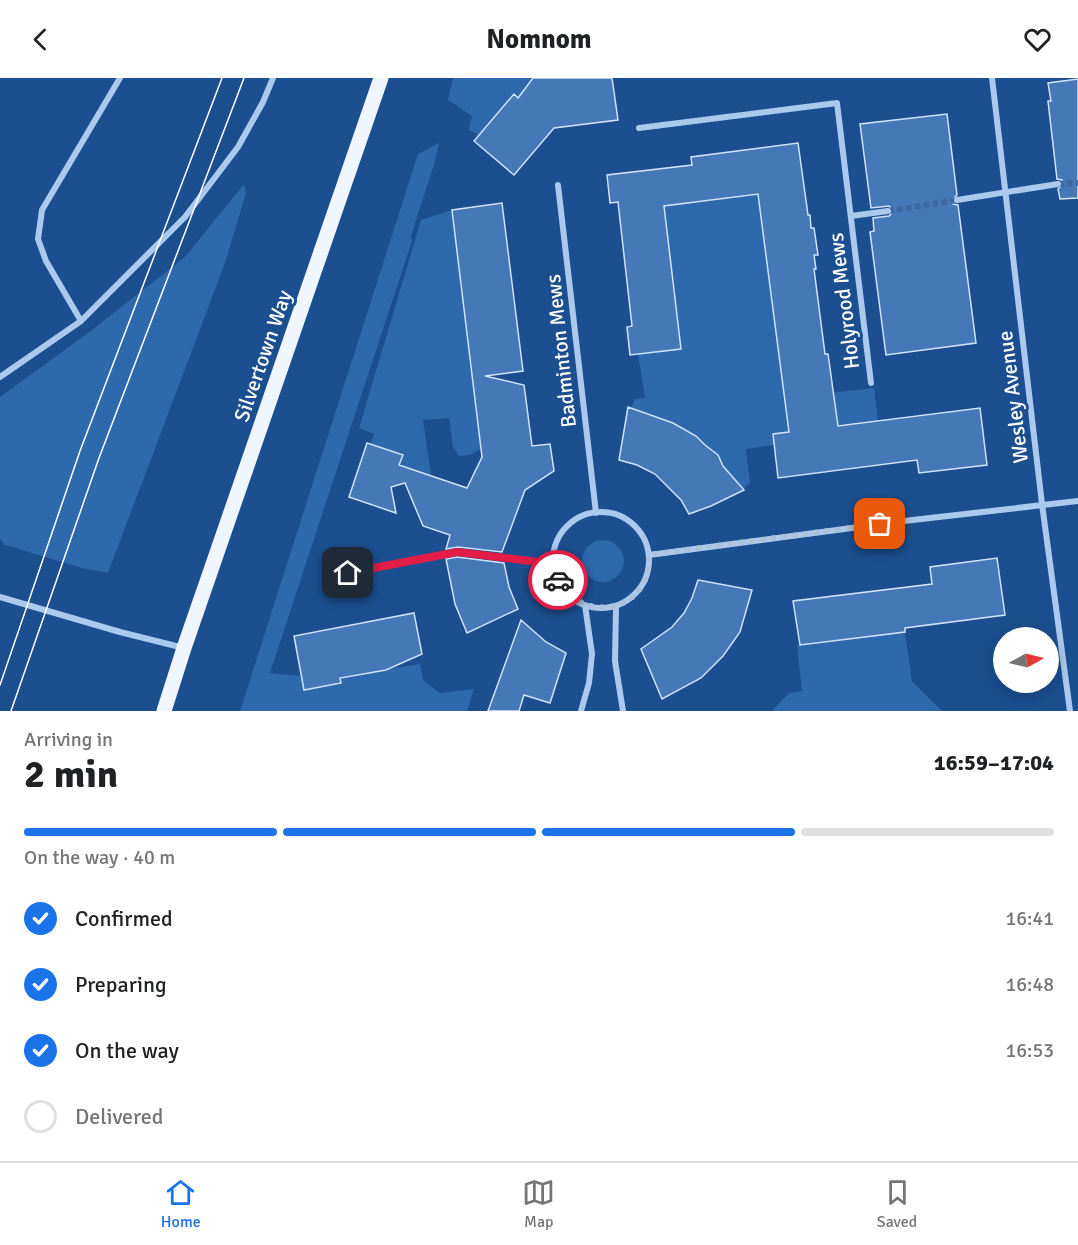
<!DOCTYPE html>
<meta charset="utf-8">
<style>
body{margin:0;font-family:Signika,sans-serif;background:#f6f6f6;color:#202124;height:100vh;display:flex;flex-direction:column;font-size:22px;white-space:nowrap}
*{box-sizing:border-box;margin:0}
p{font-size:20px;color:#757577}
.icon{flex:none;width:33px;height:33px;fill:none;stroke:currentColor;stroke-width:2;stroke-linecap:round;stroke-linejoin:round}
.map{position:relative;height:633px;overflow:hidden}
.details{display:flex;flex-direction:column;background:#fff;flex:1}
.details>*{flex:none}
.needle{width:39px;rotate:82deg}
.fabs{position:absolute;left:993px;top:549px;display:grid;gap:12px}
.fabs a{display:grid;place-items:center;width:66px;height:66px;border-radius:50%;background:#fff;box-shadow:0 3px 15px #0003;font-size:30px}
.pin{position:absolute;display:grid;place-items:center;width:51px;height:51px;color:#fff;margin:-26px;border-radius:12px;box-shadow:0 3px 9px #0006}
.courier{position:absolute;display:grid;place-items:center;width:60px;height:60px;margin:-30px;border:4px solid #e11d48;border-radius:50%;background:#fff;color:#222;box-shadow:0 2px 8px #0007}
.overview em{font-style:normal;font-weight:700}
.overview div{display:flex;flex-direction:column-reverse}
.overview{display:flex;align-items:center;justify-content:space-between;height:102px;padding:0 24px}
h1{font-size:39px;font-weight:700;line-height:45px}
.bar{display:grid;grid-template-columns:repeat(4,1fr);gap:9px 6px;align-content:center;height:72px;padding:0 24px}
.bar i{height:8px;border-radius:4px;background:#e0e0e0}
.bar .active{background:#1a73e8}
.bar p{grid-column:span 4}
ol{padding:0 24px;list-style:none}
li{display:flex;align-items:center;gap:18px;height:66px}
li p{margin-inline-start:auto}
li .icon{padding:6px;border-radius:50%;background:#1a73e8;color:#fff;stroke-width:4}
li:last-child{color:#757577}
li i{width:33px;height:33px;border:3px solid #e0e0e0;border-radius:50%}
header{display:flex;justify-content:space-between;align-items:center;height:78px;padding:0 24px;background:#fff;font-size:27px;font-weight:700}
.tab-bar{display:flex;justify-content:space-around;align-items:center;height:84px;border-top:2px solid #e0e0e0;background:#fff;font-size:16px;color:#757577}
.tab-bar a{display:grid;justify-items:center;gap:3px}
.tab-bar .active{color:#1a73e8}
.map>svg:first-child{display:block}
.green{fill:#2e69ad}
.building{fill:#4478b7;stroke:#cfe3fa;stroke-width:1.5}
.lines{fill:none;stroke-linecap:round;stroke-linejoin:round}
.street-tunnel{stroke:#3d69a0;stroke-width:6;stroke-dasharray:6 3;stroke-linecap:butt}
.street{stroke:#a9c9ee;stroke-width:6}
.primary{stroke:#f0f6ff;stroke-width:15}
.tram{stroke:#fff;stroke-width:1.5}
.done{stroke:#afc1d8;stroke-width:6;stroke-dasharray:0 10.8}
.route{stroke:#e11d48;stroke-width:8}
.labels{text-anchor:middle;stroke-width:6;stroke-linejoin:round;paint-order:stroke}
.street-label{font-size:21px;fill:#fff;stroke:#1b4f8f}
</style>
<header><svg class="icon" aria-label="back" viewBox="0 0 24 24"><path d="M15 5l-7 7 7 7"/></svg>Nomnom<svg class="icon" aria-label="heart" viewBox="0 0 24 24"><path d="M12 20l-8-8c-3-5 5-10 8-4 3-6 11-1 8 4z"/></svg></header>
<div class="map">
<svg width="1078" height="633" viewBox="0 0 1078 633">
<rect width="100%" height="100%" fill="#1b4f8f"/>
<path class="green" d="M 453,0 L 534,0 L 518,20 L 513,17 L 479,57 L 469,52 L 472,38 L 448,22 Z
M 439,65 L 435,83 L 411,158 L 412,163 L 270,595 L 301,598 L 304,612 L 341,605 L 340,598 L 420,586 L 423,602 L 440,615 L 474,611 L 467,633 L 240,633 L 418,76 Z
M 660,94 L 697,124 L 804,111 L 761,143 L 768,196 L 830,315 L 874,310 L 878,343 L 774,356 L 774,367 L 746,371 L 750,405 L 740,414 L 631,330 L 635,321 L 645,320 L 638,276 L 681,271 Z
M 244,106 L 246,115 L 226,182 L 108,495 L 82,490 L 5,467 L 0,461 L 0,319 L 88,255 L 185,179 Z
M 452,132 L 481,371 L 470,377 L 459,378 L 453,369 L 449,340 L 423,342 L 431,397 L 399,387 L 402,377 L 370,366 L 374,356 L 359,350 L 421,142 Z
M582 483a21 21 0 1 1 42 0a21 21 0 1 1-42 0Z
M 905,554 L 912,603 L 942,633 L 772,633 L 789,615 L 802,613 L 797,567 Z"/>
<path class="building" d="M 533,0 L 612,0 L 618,42 L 554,50 L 514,97 L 474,63 L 514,16 L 518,20 Z
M 1078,1 L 1078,120 L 1060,121 L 1058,111 L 1063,106 L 1062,102 L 1057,101 L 1048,23 L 1051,23 L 1048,5 Z
M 947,36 L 957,117 L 952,122 L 953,126 L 958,127 L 976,265 L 886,277 L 870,154 L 874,153 L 873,140 L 889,138 L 893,133 L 889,128 L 871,130 L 860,46 Z
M 798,65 L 808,137 L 810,137 L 811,150 L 814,150 L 818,177 L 814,177 L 816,191 L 814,191 L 825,276 L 828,276 L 838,348 L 980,330 L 987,387 L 919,395 L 917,382 L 778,400 L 773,356 L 789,354 L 758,116 L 664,128 L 681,271 L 630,277 L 627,249 L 632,248 L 618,124 L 610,125 L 607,97 L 692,87 L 691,79 Z
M 502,125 L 523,293 L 485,298 L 524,307 L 532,368 L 550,366 L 554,393 L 525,412 L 502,474 L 458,469 L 446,471 L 450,457 L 423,448 L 405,405 L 391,409 L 396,435 L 349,419 L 367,365 L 403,377 L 399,387 L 467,410 L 482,379 L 452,132 Z
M 628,329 L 673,345 L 696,358 L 705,367 L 718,377 L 723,388 L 744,412 L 711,428 L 689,436 L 681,422 L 655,396 L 637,387 L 619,382 Z
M 457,479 L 504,485 L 509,509 L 518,531 L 467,555 L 455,526 L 446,481 Z
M 997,480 L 1005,537 L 905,550 L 905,554 L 800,567 L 793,523 L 932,506 L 930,489 Z
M 698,502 L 752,512 L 740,554 L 723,578 L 701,600 L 662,621 L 641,571 L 672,549 L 684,535 L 692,520 Z
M 414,535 L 422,576 L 386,592 L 340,600 L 341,605 L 304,612 L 294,558 Z
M 521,542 L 546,564 L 566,575 L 550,625 L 524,617 L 519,633 L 488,633 Z"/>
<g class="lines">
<path class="street-tunnel" d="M 1058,106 L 1078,105
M 888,133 L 957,122"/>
<path class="street" d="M 992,0 L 1042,426 L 1070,633
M 639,50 L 837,25 L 871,305
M 558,107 L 596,435
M 957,122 L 1058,106
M 851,138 L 888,133
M 81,243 L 46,183 L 38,161 L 42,132 L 120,0
M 0,299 L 81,243 L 185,139 L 238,69 L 263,24 L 273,0
M553 482a48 48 0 1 1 96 0a48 48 0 1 1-96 0Z
M 649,477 L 904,443 L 1078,423
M 348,495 L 457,474 L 554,486
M 0,519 L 120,554 L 184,570
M 616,528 L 615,583 L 623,633
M 581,633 L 589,605 L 592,576 L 585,527"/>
<path class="primary" d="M 164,633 L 184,570 L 381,0"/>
<path class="tram" d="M 0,607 L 80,373 L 222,0
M 11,633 L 99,380 L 244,0"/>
</g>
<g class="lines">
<path class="done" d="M 558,502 C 575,534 620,540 641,509 C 648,499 649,489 649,477 L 880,446"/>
<path class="route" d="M 348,495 L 457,474 L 554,486 L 558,502"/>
</g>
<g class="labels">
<g class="street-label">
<text transform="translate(844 223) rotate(-97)" y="7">Holyrood Mews</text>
<text transform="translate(561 273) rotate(-96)" y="7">Badminton Mews</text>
<text transform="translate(263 278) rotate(-71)" y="7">Silvertown Way</text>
<text transform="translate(1013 319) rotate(-97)" y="7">Wesley Avenue</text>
</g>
</g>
</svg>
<div class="fabs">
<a><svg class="needle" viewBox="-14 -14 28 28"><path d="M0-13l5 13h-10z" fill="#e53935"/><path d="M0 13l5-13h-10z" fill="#757577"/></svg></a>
</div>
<div class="pin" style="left:880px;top:446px;background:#ea580c"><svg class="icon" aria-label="bag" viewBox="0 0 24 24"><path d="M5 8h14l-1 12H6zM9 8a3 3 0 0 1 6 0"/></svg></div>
<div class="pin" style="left:348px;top:495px;background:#1f2937"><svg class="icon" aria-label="home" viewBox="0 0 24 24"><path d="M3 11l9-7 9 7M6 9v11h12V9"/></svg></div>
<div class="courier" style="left:558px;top:502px"><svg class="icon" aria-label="car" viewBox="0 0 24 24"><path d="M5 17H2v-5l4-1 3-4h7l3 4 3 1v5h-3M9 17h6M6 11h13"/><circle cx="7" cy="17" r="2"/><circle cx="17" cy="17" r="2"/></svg></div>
</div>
<section class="details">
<div class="overview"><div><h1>2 min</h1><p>Arriving in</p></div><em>16:59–17:04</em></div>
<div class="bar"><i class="active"></i><i class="active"></i><i class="active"></i><i></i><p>On the way · 40 m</p></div>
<ol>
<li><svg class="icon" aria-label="check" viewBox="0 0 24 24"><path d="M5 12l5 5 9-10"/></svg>Confirmed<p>16:41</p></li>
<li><svg class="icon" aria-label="check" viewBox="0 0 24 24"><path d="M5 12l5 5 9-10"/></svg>Preparing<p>16:48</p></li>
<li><svg class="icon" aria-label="check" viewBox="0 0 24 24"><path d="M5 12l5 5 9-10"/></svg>On the way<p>16:53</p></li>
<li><i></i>Delivered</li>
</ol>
</section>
<nav class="tab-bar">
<a class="active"><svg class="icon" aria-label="home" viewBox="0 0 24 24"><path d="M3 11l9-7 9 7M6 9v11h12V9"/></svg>Home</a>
<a><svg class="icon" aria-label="map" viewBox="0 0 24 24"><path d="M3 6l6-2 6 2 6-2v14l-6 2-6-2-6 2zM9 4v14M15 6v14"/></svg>Map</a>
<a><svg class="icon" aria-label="saved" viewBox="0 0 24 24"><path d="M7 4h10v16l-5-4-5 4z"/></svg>Saved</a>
</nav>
